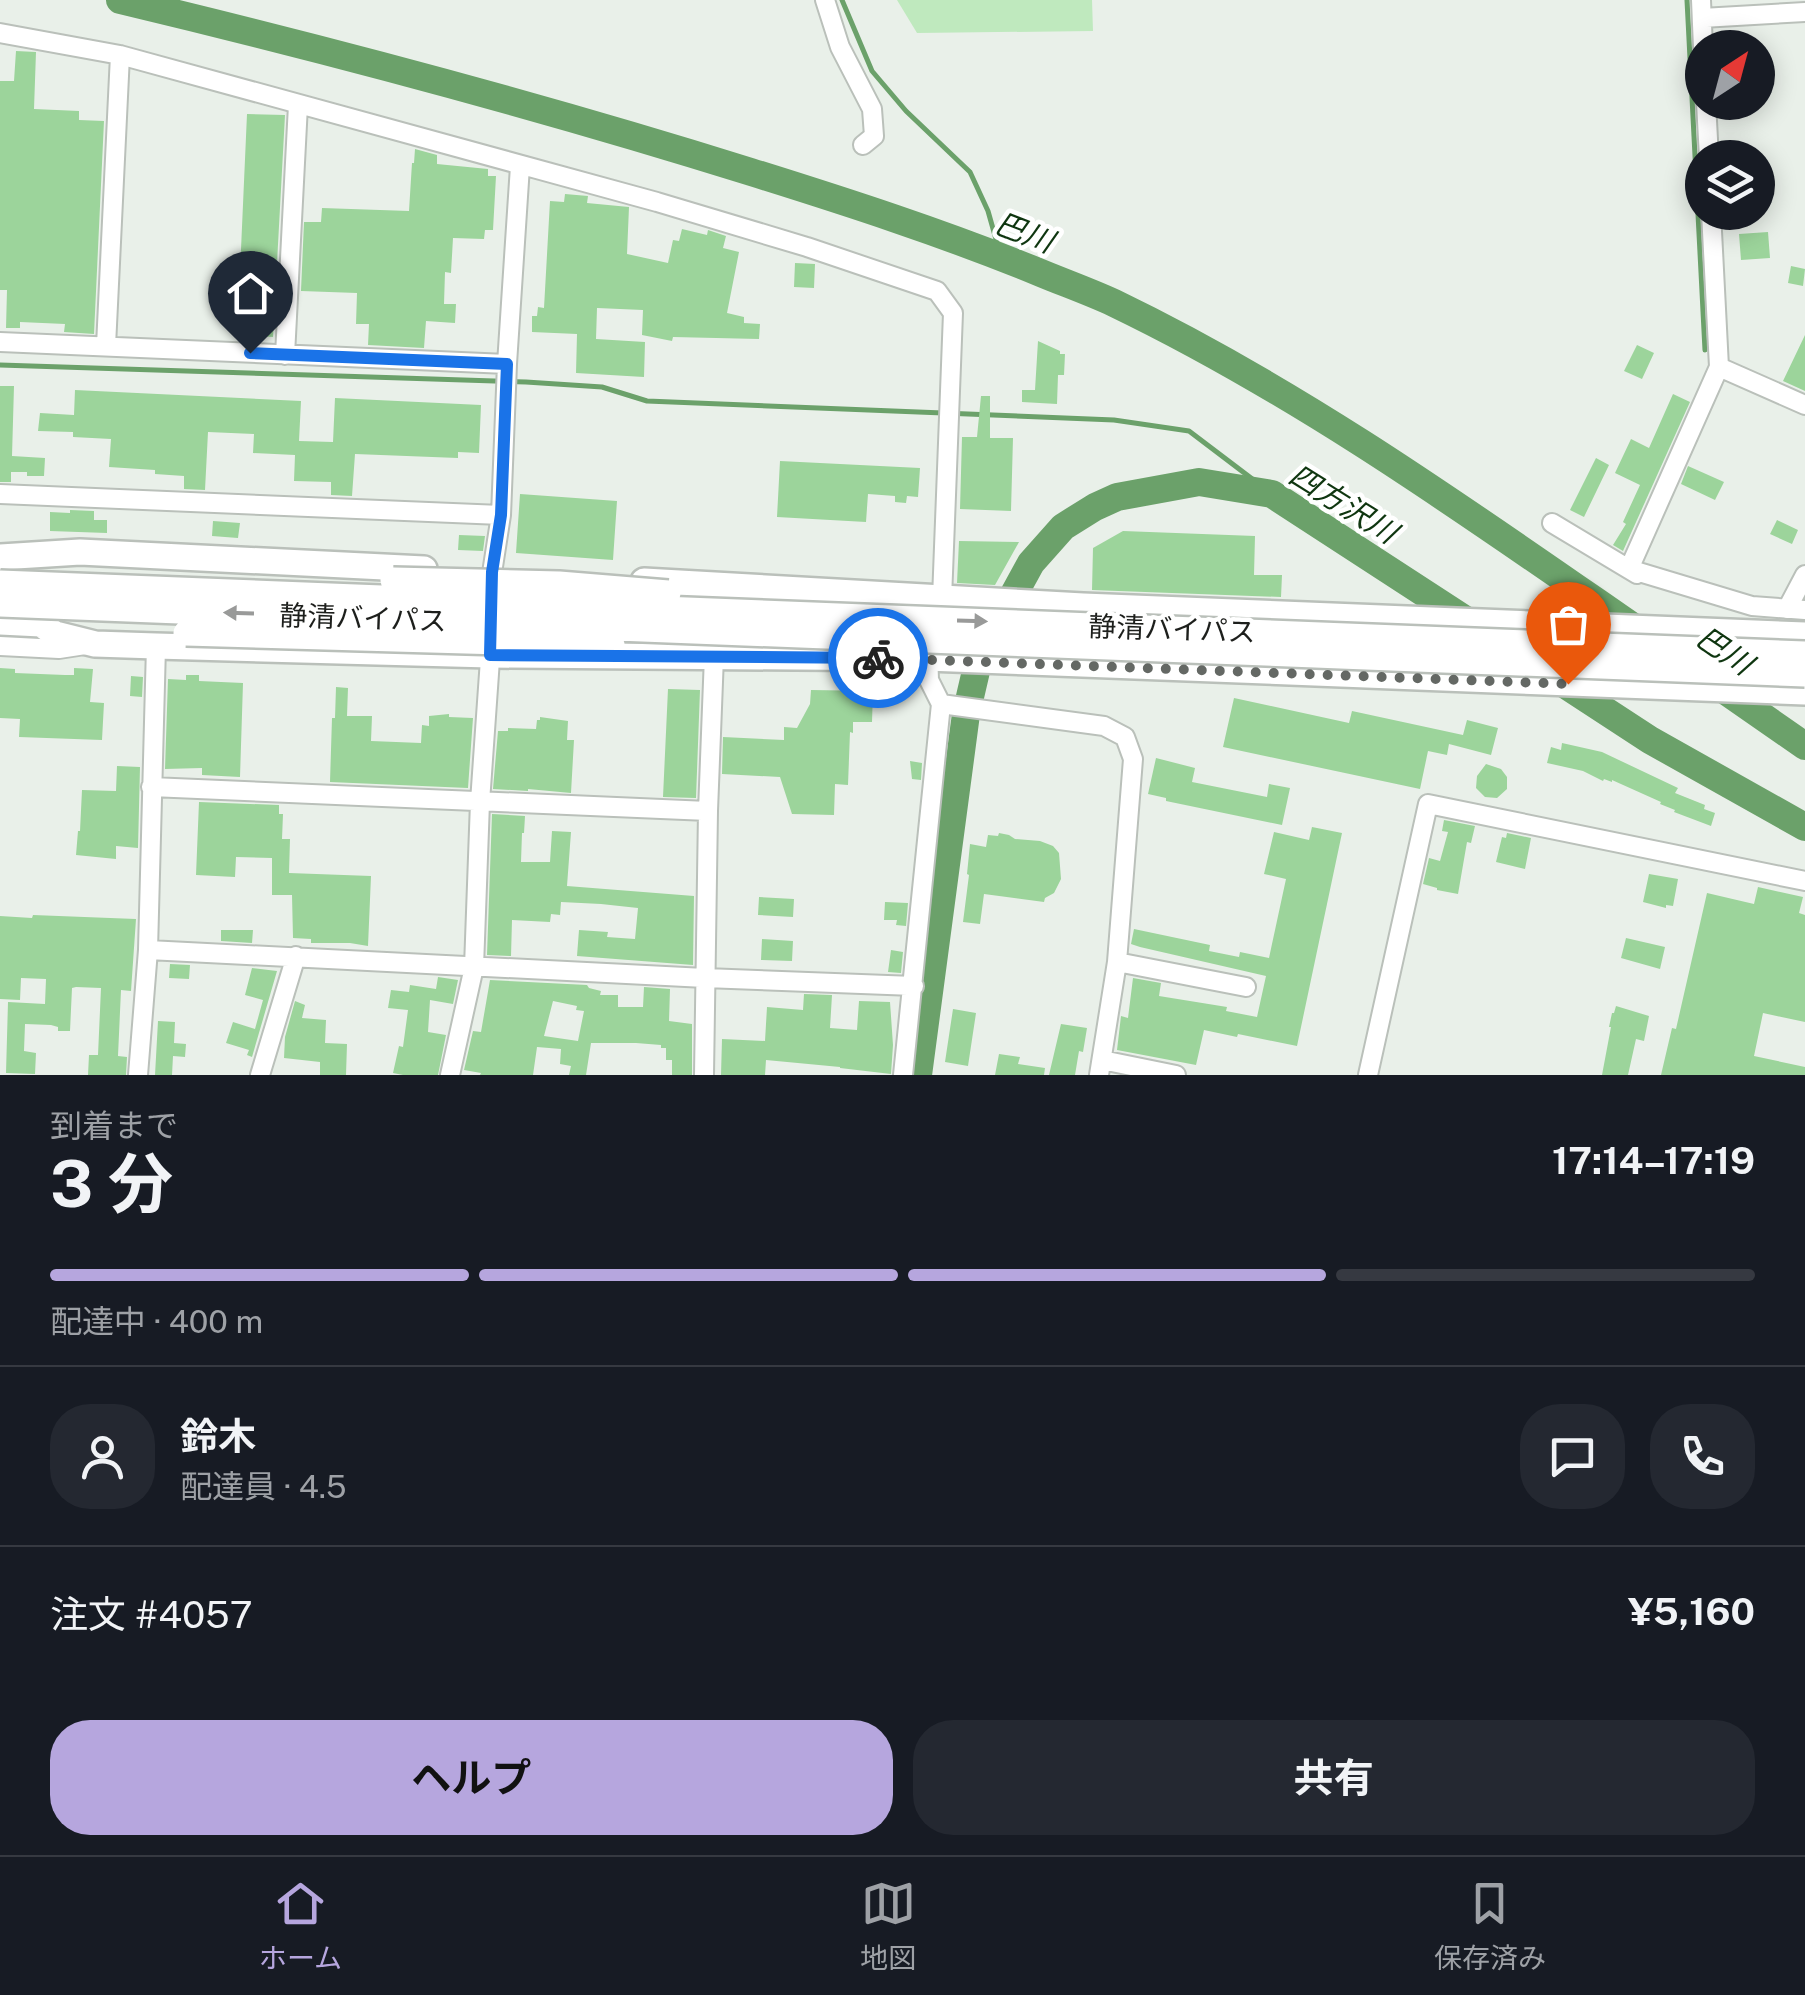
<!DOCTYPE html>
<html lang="ja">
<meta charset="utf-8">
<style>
body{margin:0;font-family:"Public Sans","Noto Sans JP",sans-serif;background:#242831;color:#f1f3f6;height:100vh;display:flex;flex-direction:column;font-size:38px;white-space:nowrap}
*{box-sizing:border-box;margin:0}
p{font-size:32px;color:#9ea1a6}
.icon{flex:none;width:55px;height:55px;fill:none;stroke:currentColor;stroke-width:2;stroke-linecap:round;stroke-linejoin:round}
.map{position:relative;height:1075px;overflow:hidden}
.side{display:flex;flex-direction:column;background:#171b24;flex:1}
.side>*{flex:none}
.needle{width:65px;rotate:36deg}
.buttons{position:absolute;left:1685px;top:30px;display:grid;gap:20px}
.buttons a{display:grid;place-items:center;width:90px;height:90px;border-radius:50%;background:#171b24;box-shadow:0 5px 25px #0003;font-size:50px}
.pin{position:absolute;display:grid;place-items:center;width:85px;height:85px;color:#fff;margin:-102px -42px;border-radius:50% 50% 50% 0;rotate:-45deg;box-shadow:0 0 10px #0007}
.pin .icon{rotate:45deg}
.courier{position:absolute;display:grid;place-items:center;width:100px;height:100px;margin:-50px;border:8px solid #1a73e8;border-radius:50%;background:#fff;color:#222;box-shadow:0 2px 12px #0007}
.summary em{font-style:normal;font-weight:700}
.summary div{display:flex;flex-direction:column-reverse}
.summary{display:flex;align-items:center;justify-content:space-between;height:170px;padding:0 50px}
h1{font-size:65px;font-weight:700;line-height:75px}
.bar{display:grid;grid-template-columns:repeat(4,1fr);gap:15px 10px;align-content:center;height:120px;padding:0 50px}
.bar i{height:12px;border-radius:8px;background:#363941}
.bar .selected{background:#b6a6de}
.bar p{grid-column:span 4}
.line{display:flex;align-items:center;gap:25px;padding:0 50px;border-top:2px solid #363941}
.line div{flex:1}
.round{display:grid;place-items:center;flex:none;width:105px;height:105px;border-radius:40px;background:#242831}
.button{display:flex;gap:20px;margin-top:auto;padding:20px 50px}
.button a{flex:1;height:115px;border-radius:40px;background:#b6a6de;color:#111;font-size:40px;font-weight:700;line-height:115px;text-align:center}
.button a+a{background:#242831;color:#f1f3f6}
.tabs{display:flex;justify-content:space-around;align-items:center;height:140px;border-top:2px solid #363941;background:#171b24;font-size:28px;color:#9ea1a6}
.tabs a{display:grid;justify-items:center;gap:5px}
.tabs .selected{color:#b6a6de}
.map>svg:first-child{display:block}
.green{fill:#bfe9be}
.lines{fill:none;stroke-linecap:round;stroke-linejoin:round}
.stream{stroke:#6ba16a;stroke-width:5}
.river{stroke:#6ba16a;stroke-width:28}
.building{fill:#9cd49b;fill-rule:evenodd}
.minor-casing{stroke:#bac0ba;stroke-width:22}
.highway-casing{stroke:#bac0ba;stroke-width:30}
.minor{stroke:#fff;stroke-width:18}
.highway{stroke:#fff;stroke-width:25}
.highway-bridge-casing{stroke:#bac0ba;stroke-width:30;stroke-linecap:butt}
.highway-bridge{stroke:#fff;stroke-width:25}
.oneway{fill:#999a99}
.done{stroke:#646864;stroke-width:10;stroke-dasharray:0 18}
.route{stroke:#1a73e8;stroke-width:12}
.labels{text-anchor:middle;stroke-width:9;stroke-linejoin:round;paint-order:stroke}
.street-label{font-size:28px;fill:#1d1f1c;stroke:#fff}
.water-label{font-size:30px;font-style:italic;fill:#0f3610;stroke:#fff}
</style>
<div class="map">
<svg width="1805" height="1075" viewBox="0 0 1805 1075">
<rect width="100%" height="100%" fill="#e9f0e9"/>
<path class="green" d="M 897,0 L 1092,0 L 1093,31 L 917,33 Z"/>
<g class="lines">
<path class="stream" d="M 842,0 L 872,71 L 906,111 L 970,172 L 988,211 L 1001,257
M 1687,0 L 1705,350
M 0,365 L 526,382 L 602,387 L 647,401 L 1114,420 L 1189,431 L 1272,494"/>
<path class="river" d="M 120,0 C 333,51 543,107 751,172 C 847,202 943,233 1036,271 C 1062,282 1088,291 1114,303 C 1303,394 1474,517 1646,636
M 1552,676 L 1650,740 L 1805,827
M 1710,680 L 1805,746
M 918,1075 L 966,714 L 979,658 L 1031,563 L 1063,527 L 1095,507 L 1117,497 L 1199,482 L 1272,494 L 1478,628"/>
</g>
<path class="building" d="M 16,51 L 36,52 L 34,109 L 79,111 L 79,120 L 104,121 L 94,334 L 64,332 L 65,324 L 20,322 L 20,328 L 6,328 L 7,290 L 0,290 L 0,81 L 14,81 Z
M 247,114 L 285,115 L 273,337 L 238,335 L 238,332 L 235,332 L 235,317 L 238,317 Z
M 415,149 L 437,155 L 437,164 L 488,169 L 488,176 L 496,176 L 493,230 L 485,230 L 484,239 L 453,238 L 451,273 L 445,272 L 444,304 L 456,304 L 455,323 L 426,321 L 424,348 L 368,345 L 369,324 L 356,324 L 357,293 L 301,291 L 304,222 L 321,222 L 322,208 L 409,211 L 412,163 L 414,163 Z
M 565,194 L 588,196 L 587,203 L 629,207 L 627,254 L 668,263 L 673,240 L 679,241 L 682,229 L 707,235 L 708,230 L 726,236 L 723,248 L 739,252 L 727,313 L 744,317 L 744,323 L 760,324 L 759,339 L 673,337 L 672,341 L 642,335 L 643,310 L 597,308 L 596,339 L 645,342 L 644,377 L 576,373 L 577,334 L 532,332 L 532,316 L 537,316 L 538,307 L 544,308 L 550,201 L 564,202 Z
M 1768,232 L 1770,258 L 1741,260 L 1739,234 Z
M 795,263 L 815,264 L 814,288 L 794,287 Z
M 1791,266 L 1805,269 L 1803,286 L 1788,283 Z
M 1805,335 L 1805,391 L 1783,381 Z
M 1038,341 L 1060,351 L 1060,354 L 1065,354 L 1064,375 L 1058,375 L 1057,404 L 1022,402 L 1022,390 L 1035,390 Z
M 1637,345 L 1654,353 L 1642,379 L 1624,371 Z
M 0,386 L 14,386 L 12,456 L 45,458 L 44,476 L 27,476 L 27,472 L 11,472 L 11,482 L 0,482 Z
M 75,390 L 301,401 L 299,441 L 333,442 L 335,398 L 481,405 L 479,453 L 458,452 L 458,458 L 355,454 L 352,496 L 331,495 L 331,482 L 294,481 L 295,455 L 253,453 L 254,434 L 208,432 L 205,490 L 184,489 L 184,476 L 155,474 L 155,470 L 109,467 L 111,439 L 73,437 L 73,432 L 38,431 L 40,413 L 74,415 Z
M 1673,394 L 1690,402 L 1623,551 L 1613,545 L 1626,524 L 1623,522 L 1640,485 L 1615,473 L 1631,439 L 1649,448 Z
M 981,396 L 990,396 L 990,438 L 1013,438 L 1011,511 L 960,509 L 962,437 L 977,437 Z
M 1596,458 L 1609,465 L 1584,517 L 1570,510 Z
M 780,461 L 920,468 L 918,497 L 907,496 L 906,503 L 895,502 L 895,496 L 868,494 L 866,522 L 777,517 Z
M 1688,466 L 1724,482 L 1715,500 L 1681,484 Z
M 520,494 L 617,501 L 613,560 L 516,553 Z
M 70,510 L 94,511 L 94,520 L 107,520 L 107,533 L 50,531 L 50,512 L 70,513 Z
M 1777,520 L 1798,530 L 1792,544 L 1770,534 Z
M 213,521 L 240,523 L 238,538 L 212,536 Z
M 1123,531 L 1255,536 L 1254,575 L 1282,575 L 1281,597 L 1092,590 L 1093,548 Z
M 459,535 L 485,536 L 483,551 L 458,550 Z
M 959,541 L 1019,542 L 995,585 L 957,583 Z
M 0,668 L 15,669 L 15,673 L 65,675 L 74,675 L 74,668 L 93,669 L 90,702 L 104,703 L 102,740 L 19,737 L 20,719 L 0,718 Z
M 186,675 L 199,675 L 199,681 L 243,683 L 240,777 L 202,775 L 202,768 L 165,769 L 168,679 L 186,680 Z
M 131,676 L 143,677 L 142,697 L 130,696 Z
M 336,687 L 348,688 L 347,716 L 372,716 L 371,741 L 421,743 L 422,725 L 429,726 L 429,716 L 449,714 L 449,717 L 473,718 L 468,788 L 330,782 L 332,718 L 335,718 Z
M 668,689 L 700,690 L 696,798 L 663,797 Z
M 811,690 L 873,691 L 872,722 L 853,722 L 853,733 L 850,732 L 848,785 L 835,784 L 834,815 L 792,814 L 780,777 L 722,774 L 723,737 L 784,740 L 784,727 L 797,728 L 810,704 Z
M 1234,698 L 1349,723 L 1352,711 L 1463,735 L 1467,720 L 1498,728 L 1491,755 L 1449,744 L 1447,755 L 1428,751 L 1420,789 L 1223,747 Z
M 540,717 L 568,721 L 567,740 L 574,740 L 571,793 L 528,789 L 528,791 L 493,789 L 498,731 L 508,731 L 508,728 L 536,729 L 537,720 L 540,720 Z
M 1562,743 L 1602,752 L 1678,788 L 1675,793 L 1705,805 L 1704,809 L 1715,813 L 1711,826 L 1674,812 L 1675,810 L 1660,804 L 1661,802 L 1612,780 L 1612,782 L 1604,779 L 1603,781 L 1583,771 L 1547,763 L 1551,747 L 1561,750 Z
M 1156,758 L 1195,768 L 1192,782 L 1267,797 L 1269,784 L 1290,788 L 1282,825 L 1166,801 L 1166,798 L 1148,794 Z
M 910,761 L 922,763 L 921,780 L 912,779 Z
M 1486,764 L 1501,769 L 1507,777 L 1507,789 L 1497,798 L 1485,797 L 1476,788 L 1477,776 Z
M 117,766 L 140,767 L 138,848 L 116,846 L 116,859 L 76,855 L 78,831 L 80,831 L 82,790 L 116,791 Z
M 199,802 L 279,805 L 279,814 L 283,814 L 282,839 L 290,839 L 289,873 L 371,876 L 368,946 L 350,943 L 311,943 L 311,939 L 293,938 L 292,895 L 272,895 L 272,858 L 236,857 L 235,877 L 196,875 Z
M 492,814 L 525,816 L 524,833 L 522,833 L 521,862 L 550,862 L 552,831 L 571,832 L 567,886 L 694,896 L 693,965 L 577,956 L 579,930 L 608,932 L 607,937 L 635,939 L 638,908 L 601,904 L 561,902 L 560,915 L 551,914 L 550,922 L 512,920 L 511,956 L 487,955 Z
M 1444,820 L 1475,826 L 1471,843 L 1467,842 L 1458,894 L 1437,890 L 1437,888 L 1423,884 L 1429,858 L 1440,861 L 1448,832 L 1442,831 Z
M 1312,827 L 1342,833 L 1297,1046 L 1238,1034 L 1237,1037 L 1204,1030 L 1196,1065 L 1117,1050 L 1121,1016 L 1128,1018 L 1133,978 L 1161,983 L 1159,996 L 1227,1007 L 1226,1011 L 1257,1017 L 1266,976 L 1140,947 L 1131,944 L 1134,929 L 1210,945 L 1209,951 L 1239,957 L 1240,952 L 1269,958 L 1286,879 L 1264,874 L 1274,832 L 1309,840 Z
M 999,833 L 1009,835 L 1015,839 L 1040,841 L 1053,846 L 1059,853 L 1061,879 L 1054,893 L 1045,898 L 1044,902 L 984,894 L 980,924 L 963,922 L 969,875 L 967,874 L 970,844 L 986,847 L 988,835 L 998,836 Z
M 1507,833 L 1531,838 L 1525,869 L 1496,862 L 1502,837 L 1506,838 Z
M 1649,874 L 1678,879 L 1673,906 L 1666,905 L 1666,908 L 1643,902 Z
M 1758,887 L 1803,897 L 1799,913 L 1805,915 L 1805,1022 L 1763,1013 L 1754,1056 L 1805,1067 L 1805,1075 L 1661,1075 L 1672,1028 L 1676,1029 L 1707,893 L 1754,904 Z
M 759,897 L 794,899 L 793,917 L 758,915 Z
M 885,902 L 908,903 L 906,926 L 896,925 L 897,920 L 884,920 Z
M 33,915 L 136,919 L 131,991 L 121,990 L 118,1056 L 127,1057 L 126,1075 L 88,1075 L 89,1055 L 98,1055 L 101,988 L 76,987 L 72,988 L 70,1031 L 58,1031 L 58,1027 L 51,1025 L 25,1024 L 24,1051 L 36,1053 L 35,1074 L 6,1073 L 8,1002 L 45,1004 L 46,979 L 21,978 L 20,1000 L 0,999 L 0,916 L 32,918 Z
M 221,930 L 253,930 L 252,943 L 221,941 Z
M 1626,938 L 1665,947 L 1660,969 L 1621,958 Z
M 762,939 L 793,941 L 792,961 L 761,960 Z
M 891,950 L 903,952 L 901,973 L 888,972 Z
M 170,964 L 190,965 L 189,979 L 169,978 Z
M 252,968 L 277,971 L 252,1057 L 247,1055 L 249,1050 L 226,1043 L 233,1022 L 255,1029 L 263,1000 L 245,995 Z
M 438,977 L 458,980 L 453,1004 L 430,1000 L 428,1032 L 446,1035 L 438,1075 L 403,1075 L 393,1073 L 399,1046 L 403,1047 L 408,1010 L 388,1008 L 391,990 L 409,992 L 410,985 L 436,989 Z
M 490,980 L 587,985 L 589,988 L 601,991 L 600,995 L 618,995 L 618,1007 L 643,1007 L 644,987 L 670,989 L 669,1021 L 692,1024 L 692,1075 L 672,1075 L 672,1060 L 666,1060 L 666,1048 L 661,1048 L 661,1045 L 636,1043 L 591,1043 L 586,1075 L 569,1075 L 571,1066 L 560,1064 L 561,1049 L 537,1047 L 533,1075 L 480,1075 L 481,1073 L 464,1070 L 473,1031 L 481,1032 ZM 553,1001 L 577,1006 L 576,1010 L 584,1011 L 578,1041 L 544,1036 Z
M 804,994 L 832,995 L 830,1028 L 857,1030 L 859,1001 L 890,1002 L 893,1045 L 891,1074 L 840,1068 L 840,1067 L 766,1060 L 765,1075 L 721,1075 L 722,1039 L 765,1041 L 767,1007 L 803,1010 Z
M 295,1001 L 305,1005 L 302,1018 L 326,1020 L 325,1043 L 347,1044 L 346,1075 L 320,1075 L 320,1062 L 284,1058 L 285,1037 Z
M 1616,1006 L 1649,1016 L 1644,1041 L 1636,1039 L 1628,1075 L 1602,1075 L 1611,1027 L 1609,1027 L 1612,1013 L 1614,1013 Z
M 953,1009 L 976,1013 L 968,1066 L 945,1062 Z
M 158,1021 L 175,1022 L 174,1043 L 186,1044 L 185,1057 L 173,1056 L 172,1075 L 155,1075 Z
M 1061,1024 L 1087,1028 L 1083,1052 L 1079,1051 L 1075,1075 L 1049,1075 Z
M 999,1054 L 1020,1057 L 1018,1064 L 1045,1068 L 1044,1075 L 995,1075 Z"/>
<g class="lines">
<defs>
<path id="minor" d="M 825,0 L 840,47 L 872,109 L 874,136 L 863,145
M 1701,0 L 1703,48
M 1702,18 L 1805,12
M 0,33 L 120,55 L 657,202 L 807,247 L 937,291 L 953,313 L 942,599
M 1706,102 L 1709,158
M 1711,212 L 1719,367 L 1629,569 L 1752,606 L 1805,610
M 0,342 L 507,364
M 106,346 L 120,55
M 285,355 L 298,105
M 1719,367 L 1805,405
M 0,494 L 501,515
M 1552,523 L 1637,574
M 491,594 L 492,573 L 501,515 L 507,364 L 520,166
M 1787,609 L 1805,575
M 0,646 L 59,649 L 85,645
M 941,704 L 1104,726 L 1125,737 L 1133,759 L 1117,962 L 1099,1075
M 151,787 L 708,811
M 148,950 L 705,978 L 914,986
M 1117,962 L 1246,987
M 1102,1060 L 1176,1075
M 138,1075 L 148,950 L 156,646
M 260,1075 L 296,956
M 450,1075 L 474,967 L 480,802 L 491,645
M 704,1075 L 708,811 L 714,656
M 903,1075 L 941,704 L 929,680 L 928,650
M 1368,1075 L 1428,804 L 1805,881"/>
<path id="highway" d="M 0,557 L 80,552 L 424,569
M 644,581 L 1083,606 L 1805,635
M 0,622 L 41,624 L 55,634 L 95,644 L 156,646 L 490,655 L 927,658 L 1805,692"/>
</defs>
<use href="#minor" class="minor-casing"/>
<use href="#highway" class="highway-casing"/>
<use href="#minor" class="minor"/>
<use href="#highway" class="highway"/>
<defs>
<path id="highway-bridge" d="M 393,580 L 559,584 L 668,593
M 0,583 L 1805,654
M 0,604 L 1805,674
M 186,633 L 612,645"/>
</defs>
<use href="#highway-bridge" class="highway-bridge-casing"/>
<use href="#highway-bridge" class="highway-bridge"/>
</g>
<defs><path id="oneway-solid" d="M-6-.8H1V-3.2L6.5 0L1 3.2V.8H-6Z" transform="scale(2.5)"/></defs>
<g class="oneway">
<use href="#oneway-solid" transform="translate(239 613) rotate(-178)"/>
<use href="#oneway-solid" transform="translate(972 621) rotate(2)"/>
</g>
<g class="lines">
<path class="done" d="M 878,658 L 1568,684"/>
<path class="route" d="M 250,353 L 507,364 L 501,515 L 492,572 L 490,655 L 878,658"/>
</g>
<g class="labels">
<g class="street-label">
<text transform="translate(363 618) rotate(2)" y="10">静清バイパス</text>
<text transform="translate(1172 629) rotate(2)" y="10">静清バイパス</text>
</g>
<g class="water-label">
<text transform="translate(1024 233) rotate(21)" y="10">巴川</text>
<text transform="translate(1343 504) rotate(32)" y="10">四方沢川</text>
<text transform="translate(1724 651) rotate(34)" y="10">巴川</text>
</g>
</g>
</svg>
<div class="buttons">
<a><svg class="needle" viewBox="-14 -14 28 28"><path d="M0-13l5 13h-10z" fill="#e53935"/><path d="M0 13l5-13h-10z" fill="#9ea1a6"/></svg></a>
<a><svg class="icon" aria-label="layers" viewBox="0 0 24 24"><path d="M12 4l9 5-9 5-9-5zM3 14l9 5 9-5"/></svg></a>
</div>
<div class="pin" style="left:1568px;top:684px;background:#ea580c"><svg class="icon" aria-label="bag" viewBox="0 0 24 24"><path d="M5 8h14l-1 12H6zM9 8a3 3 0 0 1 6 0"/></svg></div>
<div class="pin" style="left:250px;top:353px;background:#1f2937"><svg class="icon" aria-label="home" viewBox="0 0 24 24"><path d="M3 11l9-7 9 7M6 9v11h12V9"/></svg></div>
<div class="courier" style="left:878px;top:658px"><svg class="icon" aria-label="bike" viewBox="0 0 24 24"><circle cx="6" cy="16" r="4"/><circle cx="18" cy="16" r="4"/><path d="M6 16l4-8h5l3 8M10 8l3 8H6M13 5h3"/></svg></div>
</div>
<section class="side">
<div class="summary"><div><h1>3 分</h1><p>到着まで</p></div><em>17:14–17:19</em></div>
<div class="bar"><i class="selected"></i><i class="selected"></i><i class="selected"></i><i></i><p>配達中 · 400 m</p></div>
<div class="line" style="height:180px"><a class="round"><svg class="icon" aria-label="person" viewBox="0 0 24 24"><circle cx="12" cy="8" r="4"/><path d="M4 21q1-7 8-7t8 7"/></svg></a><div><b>鈴木</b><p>配達員 · 4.5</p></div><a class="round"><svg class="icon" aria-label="chat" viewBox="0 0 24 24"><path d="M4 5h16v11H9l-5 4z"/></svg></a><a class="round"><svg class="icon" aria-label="phone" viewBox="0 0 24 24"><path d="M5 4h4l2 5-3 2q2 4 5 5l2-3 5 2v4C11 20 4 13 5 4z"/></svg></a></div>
<div class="line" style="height:130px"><div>注文 #4057</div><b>¥5,160</b></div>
<div class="button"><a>ヘルプ</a><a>共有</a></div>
</section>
<nav class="tabs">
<a class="selected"><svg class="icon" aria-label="home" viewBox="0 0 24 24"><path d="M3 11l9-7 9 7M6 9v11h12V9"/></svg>ホーム</a>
<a><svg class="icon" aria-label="map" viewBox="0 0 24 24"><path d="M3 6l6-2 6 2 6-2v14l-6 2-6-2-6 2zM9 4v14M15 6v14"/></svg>地図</a>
<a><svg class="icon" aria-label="saved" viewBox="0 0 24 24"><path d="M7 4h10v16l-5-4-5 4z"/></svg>保存済み</a>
</nav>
